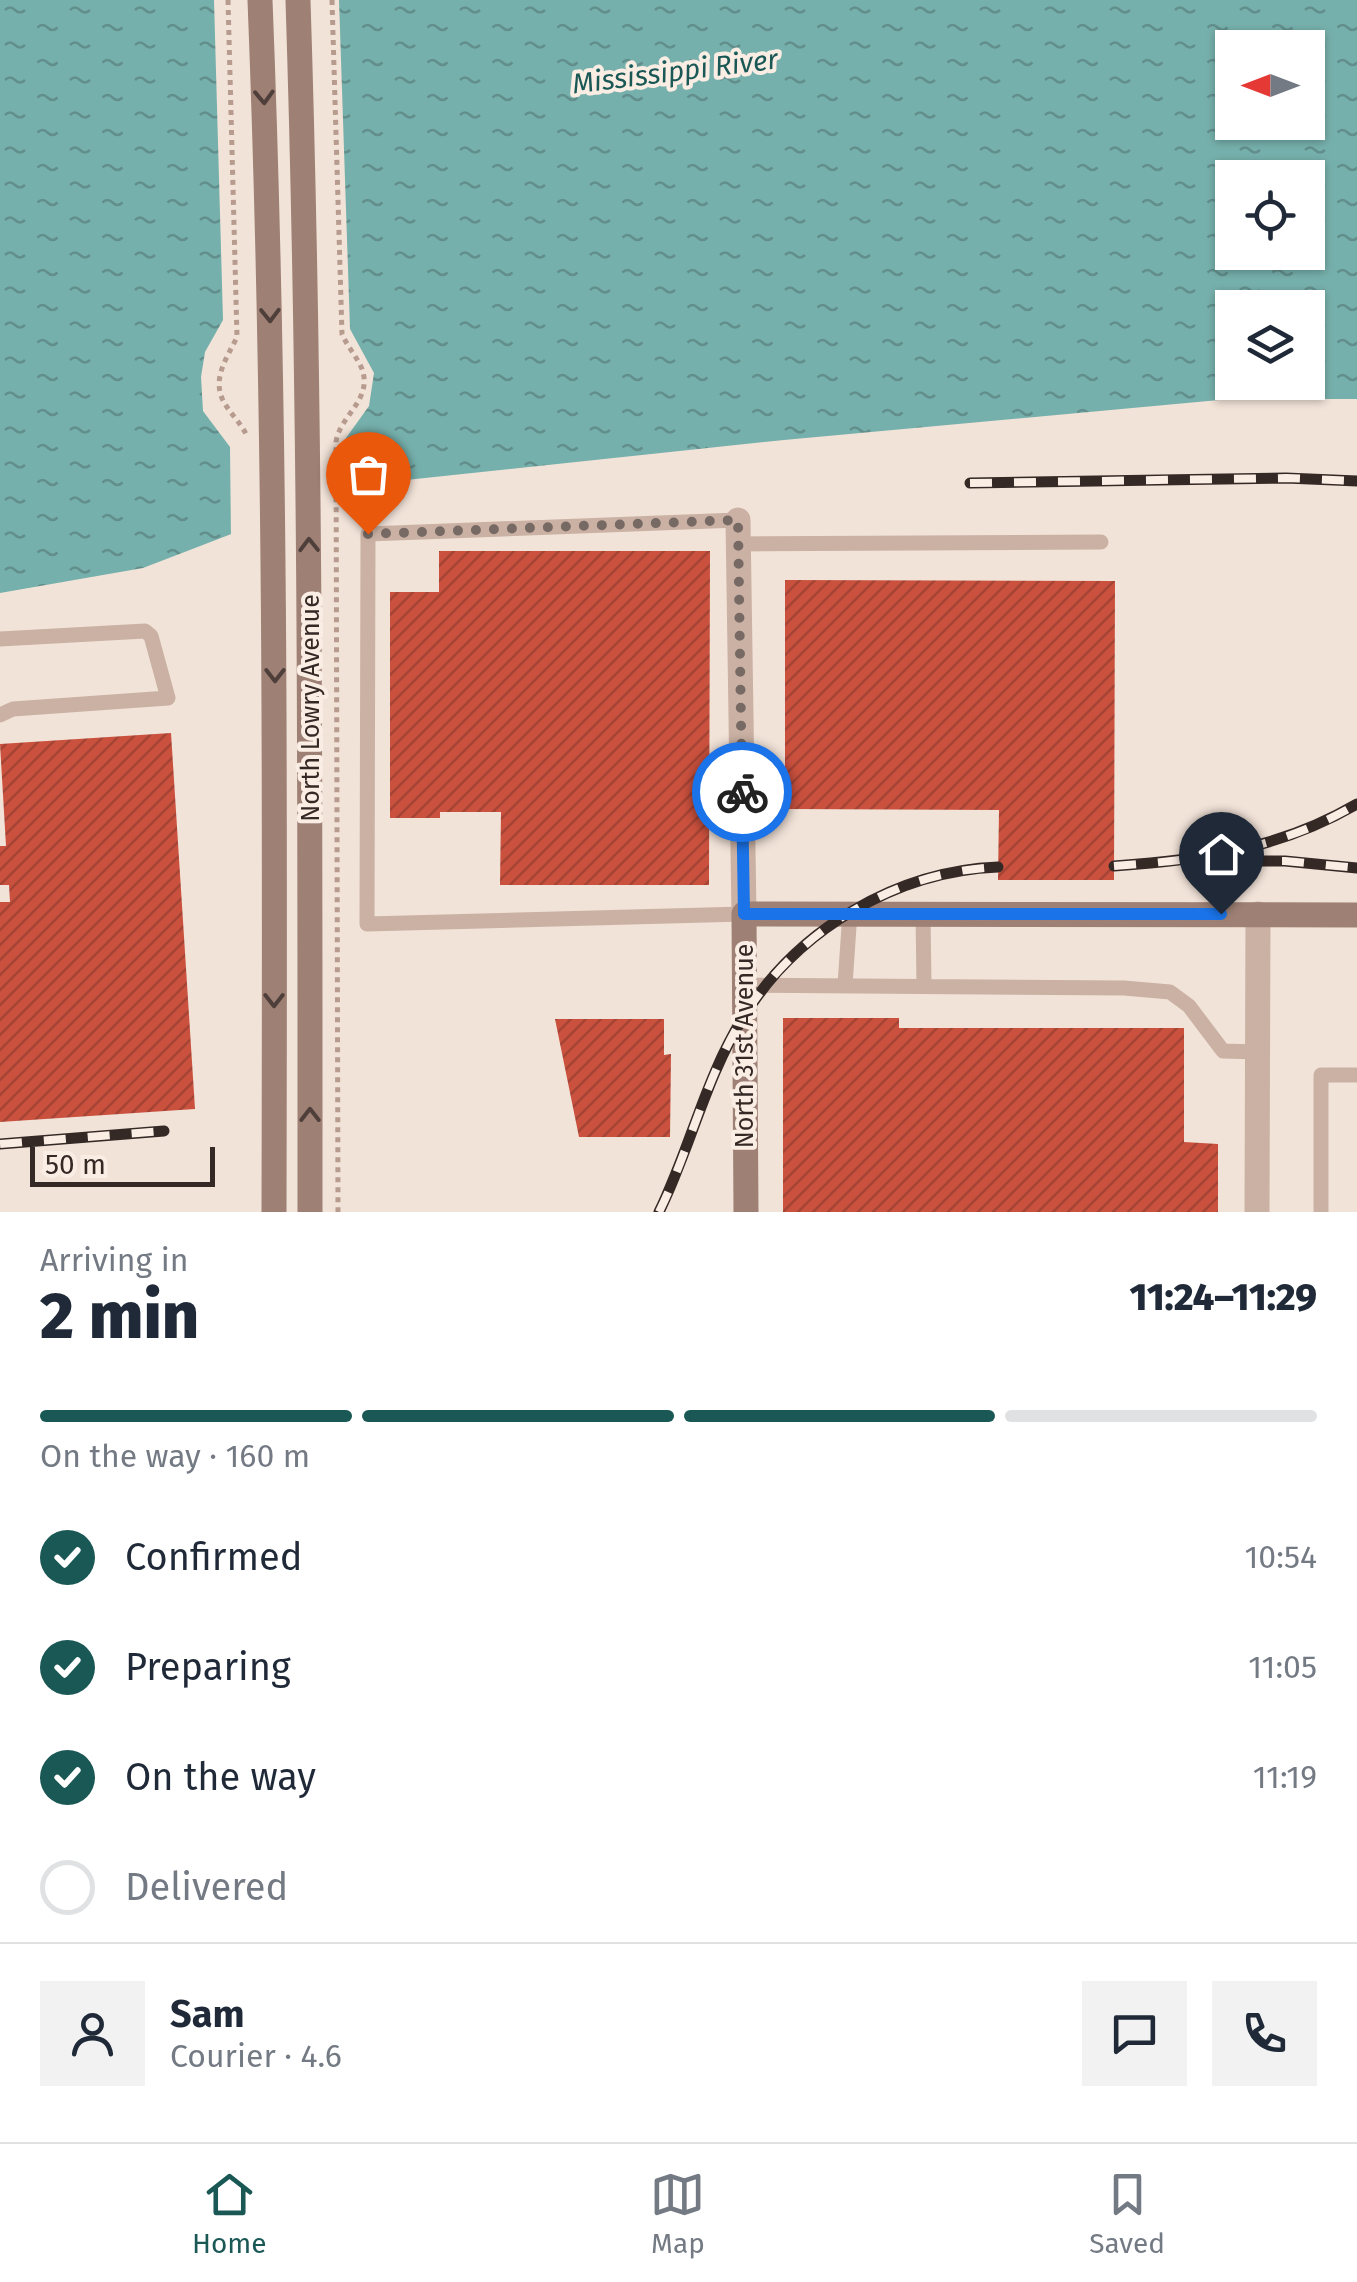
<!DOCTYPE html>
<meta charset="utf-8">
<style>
body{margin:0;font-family:"Fira Sans",sans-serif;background:#f2f2f3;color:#1f2937;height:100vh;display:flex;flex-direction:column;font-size:38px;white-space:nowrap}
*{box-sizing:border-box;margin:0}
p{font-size:32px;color:#747a83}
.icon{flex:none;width:55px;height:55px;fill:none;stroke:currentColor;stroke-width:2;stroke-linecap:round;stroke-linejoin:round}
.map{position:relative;height:1212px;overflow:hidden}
.panel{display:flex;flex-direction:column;background:#fff;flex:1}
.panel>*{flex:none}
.needle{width:65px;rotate:270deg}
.controls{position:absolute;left:1215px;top:30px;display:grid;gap:20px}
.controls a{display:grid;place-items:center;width:110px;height:110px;border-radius:0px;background:#fff;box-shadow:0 2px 8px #0004;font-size:50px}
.scale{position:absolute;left:30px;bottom:25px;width:185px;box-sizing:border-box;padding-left:10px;border:5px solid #352926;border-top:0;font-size:28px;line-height:35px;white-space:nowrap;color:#352926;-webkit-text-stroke:8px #faede4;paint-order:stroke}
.pin{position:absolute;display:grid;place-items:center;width:85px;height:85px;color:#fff;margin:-102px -42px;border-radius:50% 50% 50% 0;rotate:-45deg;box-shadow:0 0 10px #0007}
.pin .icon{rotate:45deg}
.courier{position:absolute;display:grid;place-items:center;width:100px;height:100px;margin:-50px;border:8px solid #1a73e8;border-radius:50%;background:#fff;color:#222;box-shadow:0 2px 12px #0007}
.head em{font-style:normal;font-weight:800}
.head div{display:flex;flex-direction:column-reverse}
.head{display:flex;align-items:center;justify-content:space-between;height:170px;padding:0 40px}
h1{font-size:65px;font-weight:800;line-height:75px}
.bar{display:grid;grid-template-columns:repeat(4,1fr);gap:15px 10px;align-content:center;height:120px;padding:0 40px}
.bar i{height:12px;border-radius:8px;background:#e0e1e3}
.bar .selected{background:#1a5855}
.bar p{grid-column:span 4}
.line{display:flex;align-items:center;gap:25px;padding:0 40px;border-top:2px solid #e0e1e3}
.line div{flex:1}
.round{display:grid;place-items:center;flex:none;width:105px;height:105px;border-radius:0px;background:#f2f2f3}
ol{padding:0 40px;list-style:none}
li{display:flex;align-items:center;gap:30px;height:110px}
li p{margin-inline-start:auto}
li .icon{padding:10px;border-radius:50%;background:#1a5855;color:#fff;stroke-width:4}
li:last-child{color:#747a83}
li i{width:55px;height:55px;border:5px solid #e0e1e3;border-radius:50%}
.menu{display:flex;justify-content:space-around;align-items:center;height:140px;border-top:2px solid #e0e1e3;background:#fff;font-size:28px;color:#747a83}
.menu a{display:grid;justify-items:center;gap:5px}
.menu .selected{color:#1a5855}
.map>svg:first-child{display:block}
.water{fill:url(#water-ripples);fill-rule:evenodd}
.pier{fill:#f2e3d8}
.building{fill:url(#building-hatch)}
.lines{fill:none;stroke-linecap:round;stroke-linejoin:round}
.path{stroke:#b69b8e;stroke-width:5;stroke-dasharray:5 5;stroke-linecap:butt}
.lane{stroke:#cab1a4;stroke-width:15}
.street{stroke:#cab1a4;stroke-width:25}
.secondary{stroke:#9e8075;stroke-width:25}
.rail-casing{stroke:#352926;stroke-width:11}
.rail{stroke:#faede4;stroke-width:8;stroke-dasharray:22;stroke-linecap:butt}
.oneway{stroke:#4f3f3a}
.done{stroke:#776a64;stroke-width:10;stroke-dasharray:0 18}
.route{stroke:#1a73e8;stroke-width:12}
.labels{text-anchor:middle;stroke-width:8;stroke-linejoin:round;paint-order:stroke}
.street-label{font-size:25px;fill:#352926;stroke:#faede4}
.water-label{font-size:28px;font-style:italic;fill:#1a5855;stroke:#faede4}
</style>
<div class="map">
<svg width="1357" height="1212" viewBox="0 0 1357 1212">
<defs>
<pattern id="water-ripples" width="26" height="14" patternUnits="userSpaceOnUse" patternTransform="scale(2.5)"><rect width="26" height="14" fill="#76b0ac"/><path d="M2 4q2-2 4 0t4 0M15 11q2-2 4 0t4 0" fill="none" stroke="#628f8c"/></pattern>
<pattern id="building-hatch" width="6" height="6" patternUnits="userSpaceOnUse" patternTransform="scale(2.5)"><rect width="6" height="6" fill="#ca513e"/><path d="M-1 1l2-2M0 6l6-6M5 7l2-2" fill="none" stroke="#a54334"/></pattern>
</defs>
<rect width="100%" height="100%" fill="#f2e3d8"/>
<path class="water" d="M 0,0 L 1357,0 L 1357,399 L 1230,399 L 784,440 L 359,485 L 143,568 L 0,593 ZM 1232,48 L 1308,48 L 1308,122 L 1232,122 ZM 1232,178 L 1308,178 L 1308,252 L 1232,252 ZM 1232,308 L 1308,308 L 1308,382 L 1232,382 Z"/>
<path class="pier" d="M 214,0 L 339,0 L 350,329 L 374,373 L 369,406 L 346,438 L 346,496 L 231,540 L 230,447 L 203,411 L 201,377 L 205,352 L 223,320 Z"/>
<path class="building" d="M 439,551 L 710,551 L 709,885 L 500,885 L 501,812 L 440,812 L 440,818 L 390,818 L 390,592 L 439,592 Z
M 785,580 L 1115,581 L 1114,880 L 998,880 L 999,810 L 785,809 Z
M 171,733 L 195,1109 L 0,1122 L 0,902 L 10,902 L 9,885 L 0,885 L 0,846 L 6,846 L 0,744 Z
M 783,1018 L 899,1018 L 899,1028 L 1184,1028 L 1184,1142 L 1218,1144 L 1218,1212 L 783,1212 Z
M 555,1019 L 664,1019 L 664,1055 L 671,1054 L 670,1137 L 579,1137 Z"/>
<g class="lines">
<path class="path" d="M 228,0 L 237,337 C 226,360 209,382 227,407 C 233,416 241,424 246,434
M 332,0 L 342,334 C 347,346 357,357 362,369 C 373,400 340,415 336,442 L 338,1212"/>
<path class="lane" d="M 738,520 L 368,534 L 367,924 L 744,914
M 739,544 L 1101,542
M 0,639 L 145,631 L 151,636 L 168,698 L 13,709 L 0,715
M 923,913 L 924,986
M 743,985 L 1124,988 L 1170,992 L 1189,1006 L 1223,1051 L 1258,1052
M 845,985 L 850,912
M 1321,1212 L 1321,1075 L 1357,1075"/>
<path class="street" d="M 738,520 L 744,914
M 1257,1212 L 1258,914"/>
<path class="secondary" d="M 260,0 C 276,404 275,808 274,1212
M 298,0 C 311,404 310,808 310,1212
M 746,1212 L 744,914 L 1357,915"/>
<defs>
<path id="rail" d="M 970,483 L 1286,478 L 1357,481
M 1238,861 L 1285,861 L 1357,868
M 1114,866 C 1202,860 1280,849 1357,804
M 0,1144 L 164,1131
M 659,1212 C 690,1149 706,1076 744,1016 C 798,929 897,871 998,867"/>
</defs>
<use href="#rail" class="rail-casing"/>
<use href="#rail" class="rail"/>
</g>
<defs><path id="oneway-chevron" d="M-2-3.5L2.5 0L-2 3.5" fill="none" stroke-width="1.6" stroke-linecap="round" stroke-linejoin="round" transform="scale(2.5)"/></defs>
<g class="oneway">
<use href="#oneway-chevron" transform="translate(264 97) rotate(88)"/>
<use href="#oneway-chevron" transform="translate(270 315) rotate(89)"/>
<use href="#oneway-chevron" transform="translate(309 545) rotate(-91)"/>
<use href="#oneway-chevron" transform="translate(275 675) rotate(90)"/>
<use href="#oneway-chevron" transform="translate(274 1000) rotate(90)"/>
<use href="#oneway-chevron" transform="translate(310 1115) rotate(-90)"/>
</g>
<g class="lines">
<path class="done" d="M 368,534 L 738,520 L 742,792"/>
<path class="route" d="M 742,792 L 744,914 L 1221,914"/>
</g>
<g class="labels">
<g class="street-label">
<text transform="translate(310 708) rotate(-90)" y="9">North Lowry Avenue</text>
<text transform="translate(744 1046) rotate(-90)" y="9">North 31st Avenue</text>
</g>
<g class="water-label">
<text transform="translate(675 71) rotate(-7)" y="10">Mississippi River</text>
</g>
</g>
</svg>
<div class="controls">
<a><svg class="needle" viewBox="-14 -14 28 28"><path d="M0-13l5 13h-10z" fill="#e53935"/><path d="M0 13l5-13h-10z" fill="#747a83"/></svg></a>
<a><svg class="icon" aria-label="locate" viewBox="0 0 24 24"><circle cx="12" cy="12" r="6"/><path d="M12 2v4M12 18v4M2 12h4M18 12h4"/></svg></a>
<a><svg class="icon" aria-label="layers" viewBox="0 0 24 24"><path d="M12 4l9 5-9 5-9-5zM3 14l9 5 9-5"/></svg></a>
</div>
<div class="scale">50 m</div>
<div class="pin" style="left:368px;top:534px;background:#ea580c"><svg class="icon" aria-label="bag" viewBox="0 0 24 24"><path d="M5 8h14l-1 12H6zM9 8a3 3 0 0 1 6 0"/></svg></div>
<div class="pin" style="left:1221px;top:914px;background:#1f2937"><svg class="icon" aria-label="home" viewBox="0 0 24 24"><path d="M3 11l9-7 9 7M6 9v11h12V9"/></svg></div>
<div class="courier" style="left:742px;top:792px"><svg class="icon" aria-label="bike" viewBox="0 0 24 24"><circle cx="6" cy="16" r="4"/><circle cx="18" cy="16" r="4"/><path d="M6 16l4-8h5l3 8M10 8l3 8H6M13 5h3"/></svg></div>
</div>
<section class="panel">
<div class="head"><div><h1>2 min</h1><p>Arriving in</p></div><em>11:24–11:29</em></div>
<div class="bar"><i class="selected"></i><i class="selected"></i><i class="selected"></i><i></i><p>On the way · 160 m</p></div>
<ol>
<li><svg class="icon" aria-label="check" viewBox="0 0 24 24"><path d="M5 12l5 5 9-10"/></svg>Confirmed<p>10:54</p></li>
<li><svg class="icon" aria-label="check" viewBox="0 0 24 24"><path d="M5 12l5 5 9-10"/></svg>Preparing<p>11:05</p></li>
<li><svg class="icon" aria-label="check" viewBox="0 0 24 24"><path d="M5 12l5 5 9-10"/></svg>On the way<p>11:19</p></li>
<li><i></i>Delivered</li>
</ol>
<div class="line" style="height:180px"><a class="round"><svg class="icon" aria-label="person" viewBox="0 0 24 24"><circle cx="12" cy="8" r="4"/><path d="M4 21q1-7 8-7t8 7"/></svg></a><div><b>Sam</b><p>Courier · 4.6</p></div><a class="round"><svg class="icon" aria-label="chat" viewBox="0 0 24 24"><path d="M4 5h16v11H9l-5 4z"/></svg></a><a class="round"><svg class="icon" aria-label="phone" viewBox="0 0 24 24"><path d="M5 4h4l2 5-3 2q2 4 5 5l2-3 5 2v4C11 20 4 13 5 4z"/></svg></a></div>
</section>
<nav class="menu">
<a class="selected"><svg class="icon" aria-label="home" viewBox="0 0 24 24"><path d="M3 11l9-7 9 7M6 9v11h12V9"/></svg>Home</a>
<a><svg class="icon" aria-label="map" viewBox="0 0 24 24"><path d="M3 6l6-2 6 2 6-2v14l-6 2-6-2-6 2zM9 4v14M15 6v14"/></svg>Map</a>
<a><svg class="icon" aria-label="saved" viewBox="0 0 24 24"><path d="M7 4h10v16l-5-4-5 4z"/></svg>Saved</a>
</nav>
